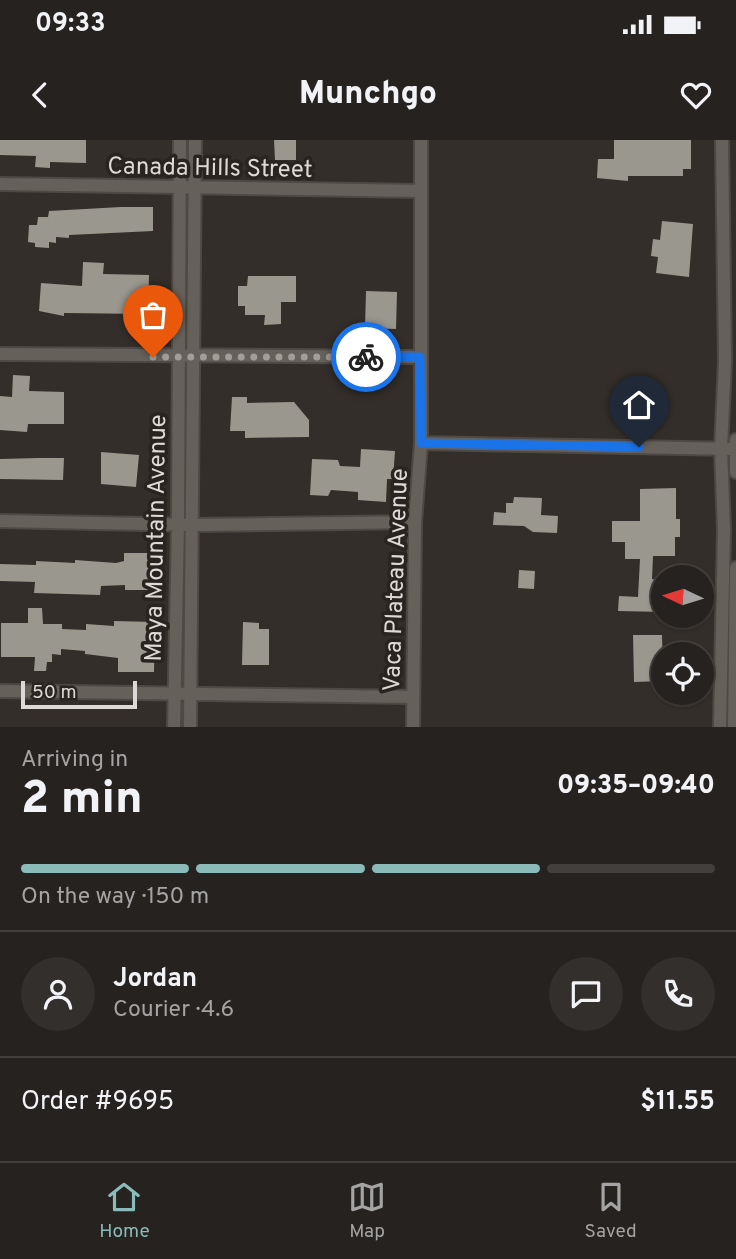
<!DOCTYPE html>
<meta charset="utf-8">
<style>
body{margin:0;font-family:Overpass,sans-serif;background:#322f2c;color:#f1f3f6;height:100vh;display:flex;flex-direction:column;font-size:26px;white-space:nowrap}
*{box-sizing:border-box;margin:0}
p{font-size:23px;color:#a4a4a4}
.icon{flex:none;width:38px;height:38px;fill:none;stroke:currentColor;stroke-width:2;stroke-linecap:round;stroke-linejoin:round}
.map{position:relative;height:587px;overflow:hidden}
.side{display:flex;flex-direction:column;background:#26221f;flex:1}
.side>*{flex:none}
.needle{width:46px;rotate:274deg}
.buttons{position:absolute;left:651px;top:425px;display:grid;gap:14px}
.buttons a{display:grid;place-items:center;width:63px;height:63px;border-radius:50%;background:#26221f;box-shadow:0 2px 5px #0004,0 0 0 2px #423f3d;font-size:35px}
.scale{position:absolute;left:21px;bottom:18px;width:116px;box-sizing:border-box;padding-left:7px;border:4px solid #dcd9d6;border-top:0;font-size:19px;line-height:24px;white-space:nowrap;color:#dcd9d6;-webkit-text-stroke:5px #292420;paint-order:stroke}
.pin{position:absolute;display:grid;place-items:center;width:60px;height:60px;color:#fff;margin:-72px -30px;border-radius:50% 50% 50% 0;rotate:-45deg;box-shadow:0 0 7px #0007}
.pin .icon{rotate:45deg}
.courier{position:absolute;display:grid;place-items:center;width:70px;height:70px;margin:-35px;border:5px solid #1a73e8;border-radius:50%;background:#fff;color:#222;box-shadow:0 2px 9px #0007}
.headline em{font-style:normal;font-weight:800}
.headline div{display:flex;flex-direction:column-reverse}
.headline{display:flex;align-items:center;justify-content:space-between;height:119px;padding:0 21px}
h1{font-size:46px;font-weight:800;line-height:52px}
.bar{display:grid;grid-template-columns:repeat(4,1fr);gap:10px 7px;align-content:center;height:84px;padding:0 21px}
.bar i{height:9px;border-radius:5px;background:#423f3d}
.bar .current{background:#8bbbb9}
.bar p{grid-column:span 4}
.line{display:flex;align-items:center;gap:18px;padding:0 21px;border-top:2px solid #423f3d}
.line div{flex:1}
.round{display:grid;place-items:center;flex:none;width:74px;height:74px;border-radius:37px;background:#322f2c}
.status{display:flex;justify-content:space-between;align-items:center;height:49px;padding:0 35px;background:#26221f;direction:ltr}
.status svg{height:19px;fill:currentColor}
header{display:flex;justify-content:space-between;align-items:center;height:91px;padding:0 21px;background:#26221f;font-size:32px;font-weight:800}
.tabs{display:flex;justify-content:space-around;align-items:center;height:98px;border-top:2px solid #423f3d;background:#26221f;font-size:19px;color:#a4a4a4}
.tabs a{display:grid;justify-items:center;gap:4px}
.tabs .current{color:#8bbbb9}
.map>svg:first-child{display:block}
.building{fill:#9a978f}
.lines{fill:none;stroke-linecap:round;stroke-linejoin:round}
.minor-casing{stroke:#4d4945;stroke-width:16}
.minor{stroke:#66605a;stroke-width:12}
.done{stroke:#a19d99;stroke-width:7;stroke-dasharray:0 12.6}
.route{stroke:#1a73e8;stroke-width:9}
.labels{text-anchor:middle;stroke-width:7;stroke-linejoin:round;paint-order:stroke}
.street-label{font-size:24px;fill:#dcd9d6;stroke:#292420}
</style>
<div class="status"><b>09:33</b><svg viewBox="0 0 49 12"><path d="M0 12V9h3v3zM5 12V6h3v6zM10 12V3h3v9zM15 12V0h3v12zM26 1h20v11H26zM47 4h2v5h-2z"/></svg></div>
<header><svg class="icon" aria-label="back" viewBox="0 0 24 24"><path d="M15 5l-7 7 7 7"/></svg>Munchgo<svg class="icon" aria-label="heart" viewBox="0 0 24 24"><path d="M12 20l-8-8c-3-5 5-10 8-4 3-6 11-1 8 4z"/></svg></header>
<div class="map">
<svg width="736" height="587" viewBox="0 0 736 587">
<rect width="100%" height="100%" fill="#332e29"/>
<path class="building" d="M 0,0 L 86,0 L 86,23 L 50,22 L 50,28 L 35,27 L 36,16 L 0,15 Z
M 274,0 L 296,0 L 296,20 L 275,20 Z
M 614,0 L 691,0 L 691,29 L 683,29 L 683,36 L 628,36 L 628,41 L 597,38 L 598,19 L 614,19 Z
M 121,67 L 153,67 L 153,91 L 69,95 L 69,98 L 56,97 L 56,103 L 49,102 L 49,108 L 35,107 L 35,103 L 28,102 L 29,85 L 37,85 L 38,77 L 48,77 L 49,71 Z
M 662,81 L 693,84 L 689,137 L 656,133 L 658,117 L 651,116 L 653,99 L 660,100 Z
M 83,122 L 104,123 L 103,134 L 149,135 L 148,174 L 64,173 L 64,176 L 39,171 L 41,143 L 82,146 Z
M 248,136 L 296,136 L 296,162 L 281,162 L 281,184 L 264,185 L 265,175 L 245,175 L 245,166 L 238,166 L 238,146 L 247,146 Z
M 366,151 L 397,152 L 396,189 L 365,188 Z
M 13,235 L 30,236 L 29,251 L 64,252 L 64,284 L 28,284 L 27,292 L 0,290 L 0,256 L 12,257 Z
M 232,257 L 247,257 L 247,263 L 294,262 L 309,280 L 309,297 L 245,298 L 245,291 L 230,291 Z
M 361,309 L 395,311 L 393,339 L 387,339 L 386,362 L 358,360 L 358,352 L 331,350 L 328,356 L 310,355 L 312,319 L 338,320 L 340,326 L 360,327 Z
M 101,312 L 139,315 L 136,347 L 101,344 Z
M 38,318 L 64,318 L 63,340 L 0,339 L 0,319 Z
M 676,348 L 676,379 L 680,379 L 680,397 L 675,397 L 675,416 L 653,416 L 652,439 L 663,440 L 663,472 L 618,471 L 619,456 L 638,457 L 640,419 L 625,419 L 625,402 L 612,402 L 612,381 L 640,381 L 640,349 Z
M 514,357 L 542,358 L 541,375 L 558,376 L 557,393 L 533,392 L 524,386 L 493,385 L 494,372 L 506,373 L 506,363 L 513,363 Z
M 124,413 L 150,413 L 150,450 L 125,450 L 125,445 L 101,446 L 100,455 L 34,453 L 35,442 L 0,441 L 0,424 L 36,425 L 36,421 L 75,423 L 75,420 L 116,423 L 124,421 Z
M 519,430 L 535,431 L 534,449 L 518,448 Z
M 28,468 L 42,468 L 43,484 L 62,484 L 62,489 L 86,490 L 86,484 L 114,486 L 114,481 L 155,482 L 154,532 L 118,532 L 118,518 L 85,514 L 85,511 L 61,509 L 61,515 L 52,514 L 52,522 L 47,522 L 46,531 L 34,531 L 35,517 L 1,517 L 1,483 L 28,483 Z
M 243,482 L 259,483 L 259,489 L 269,489 L 269,525 L 242,525 Z
M 633,495 L 662,495 L 663,541 L 634,542 Z"/>
<g class="lines">
<defs>
<path id="minor" d="M 0,44 L 420,51
M 0,214 L 420,217
M 736,300 L 736,332
M 421,303 L 736,309
M 0,381 L 193,385 L 415,382
M 0,551 L 413,557
M 174,587 L 178,384 L 180,0
M 190,587 L 195,0
M 413,587 L 415,382 L 421,303 L 421,0
M 720,587 L 724,390 L 721,309 L 725,221 L 722,0
M 734,587 L 736,428"/>
</defs>
<use href="#minor" class="minor-casing"/>
<use href="#minor" class="minor"/>
</g>
<g class="lines">
<path class="done" d="M 153,217 L 366,217"/>
<path class="route" d="M 366,217 L 420,217 L 421,303 L 639,307"/>
</g>
<g class="labels">
<g class="street-label">
<text transform="translate(210 27) rotate(1)" y="8">Canada Hills Street</text>
<text transform="translate(155 398) rotate(-89)" y="8">Maya Mountain Avenue</text>
<text transform="translate(395 440) rotate(-88)" y="8">Vaca Plateau Avenue</text>
</g>
</g>
</svg>
<div class="buttons">
<a><svg class="needle" viewBox="-14 -14 28 28"><path d="M0-13l5 13h-10z" fill="#e53935"/><path d="M0 13l5-13h-10z" fill="#a4a4a4"/></svg></a>
<a><svg class="icon" aria-label="locate" viewBox="0 0 24 24"><circle cx="12" cy="12" r="6"/><path d="M12 2v4M12 18v4M2 12h4M18 12h4"/></svg></a>
</div>
<div class="scale">50 m</div>
<div class="pin" style="left:153px;top:217px;background:#ea580c"><svg class="icon" aria-label="bag" viewBox="0 0 24 24"><path d="M5 8h14l-1 12H6zM9 8a3 3 0 0 1 6 0"/></svg></div>
<div class="pin" style="left:639px;top:307px;background:#1f2937"><svg class="icon" aria-label="home" viewBox="0 0 24 24"><path d="M3 11l9-7 9 7M6 9v11h12V9"/></svg></div>
<div class="courier" style="left:366px;top:217px"><svg class="icon" aria-label="bike" viewBox="0 0 24 24"><circle cx="6" cy="16" r="4"/><circle cx="18" cy="16" r="4"/><path d="M6 16l4-8h5l3 8M10 8l3 8H6M13 5h3"/></svg></div>
</div>
<section class="side">
<div class="headline"><div><h1>2 min</h1><p>Arriving in</p></div><em>09:35–09:40</em></div>
<div class="bar"><i class="current"></i><i class="current"></i><i class="current"></i><i></i><p>On the way · 150 m</p></div>
<div class="line" style="height:126px"><a class="round"><svg class="icon" aria-label="person" viewBox="0 0 24 24"><circle cx="12" cy="8" r="4"/><path d="M4 21q1-7 8-7t8 7"/></svg></a><div><b>Jordan</b><p>Courier · 4.6</p></div><a class="round"><svg class="icon" aria-label="chat" viewBox="0 0 24 24"><path d="M4 5h16v11H9l-5 4z"/></svg></a><a class="round"><svg class="icon" aria-label="phone" viewBox="0 0 24 24"><path d="M5 4h4l2 5-3 2q2 4 5 5l2-3 5 2v4C11 20 4 13 5 4z"/></svg></a></div>
<div class="line" style="height:91px"><div>Order #9695</div><b>$11.55</b></div>
</section>
<nav class="tabs">
<a class="current"><svg class="icon" aria-label="home" viewBox="0 0 24 24"><path d="M3 11l9-7 9 7M6 9v11h12V9"/></svg>Home</a>
<a><svg class="icon" aria-label="map" viewBox="0 0 24 24"><path d="M3 6l6-2 6 2 6-2v14l-6 2-6-2-6 2zM9 4v14M15 6v14"/></svg>Map</a>
<a><svg class="icon" aria-label="saved" viewBox="0 0 24 24"><path d="M7 4h10v16l-5-4-5 4z"/></svg>Saved</a>
</nav>
